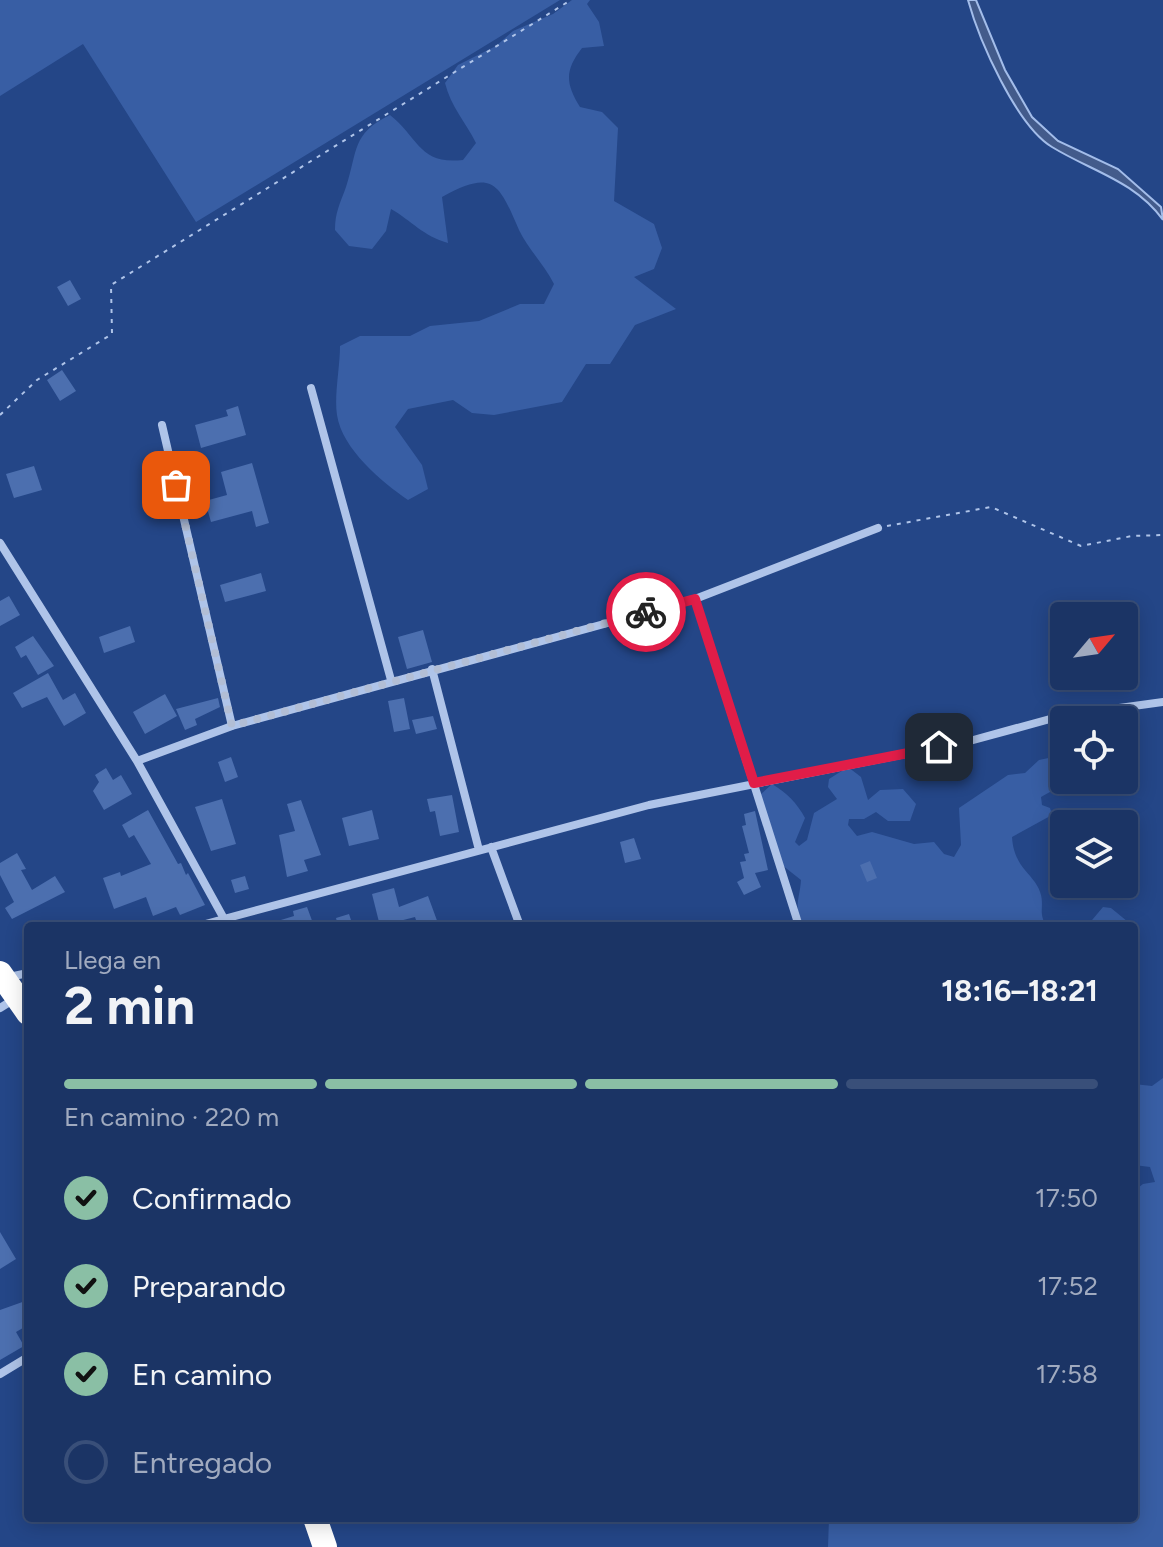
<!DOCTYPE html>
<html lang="es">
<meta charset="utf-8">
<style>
body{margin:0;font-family:Figtree,sans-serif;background:#243c6b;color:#f1f3f6;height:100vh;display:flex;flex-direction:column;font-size:30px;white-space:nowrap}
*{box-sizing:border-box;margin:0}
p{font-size:26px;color:#a0aabf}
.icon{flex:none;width:44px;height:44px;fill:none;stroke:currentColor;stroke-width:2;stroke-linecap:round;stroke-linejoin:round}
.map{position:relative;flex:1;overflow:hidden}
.panel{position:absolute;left:24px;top:922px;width:1114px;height:600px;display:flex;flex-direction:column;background:#1b3465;border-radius:8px;box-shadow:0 4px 20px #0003,0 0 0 2px #394f79}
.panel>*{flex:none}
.needle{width:52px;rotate:61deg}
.fabs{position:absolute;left:1050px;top:602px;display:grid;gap:16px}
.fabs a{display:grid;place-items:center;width:88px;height:88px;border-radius:8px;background:#1b3465;box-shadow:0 4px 20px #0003,0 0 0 2px #394f79;font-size:40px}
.pin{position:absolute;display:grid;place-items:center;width:68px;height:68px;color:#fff;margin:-34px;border-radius:16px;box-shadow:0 4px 12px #0006}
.courier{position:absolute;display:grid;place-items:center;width:80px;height:80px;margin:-40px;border:6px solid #e11d48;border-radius:50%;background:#fff;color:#222;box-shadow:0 2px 10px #0007}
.head em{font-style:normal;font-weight:700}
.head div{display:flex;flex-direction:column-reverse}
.head{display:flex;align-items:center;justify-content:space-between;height:136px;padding:0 40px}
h1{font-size:52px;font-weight:700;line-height:60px}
.bar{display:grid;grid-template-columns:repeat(4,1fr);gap:12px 8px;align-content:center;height:96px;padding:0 40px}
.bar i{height:10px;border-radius:6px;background:#394f79}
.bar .on{background:#8abfa5}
.bar p{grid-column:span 4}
ol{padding:0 40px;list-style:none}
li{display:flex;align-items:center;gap:24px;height:88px}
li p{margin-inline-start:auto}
li .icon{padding:8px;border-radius:50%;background:#8abfa5;color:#111;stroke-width:4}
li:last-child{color:#a0aabf}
li i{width:44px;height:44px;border:4px solid #394f79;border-radius:50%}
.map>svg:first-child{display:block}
.green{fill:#385ea4}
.water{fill:#435b8b;stroke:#a3bdea;stroke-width:2}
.building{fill:#4c6faf}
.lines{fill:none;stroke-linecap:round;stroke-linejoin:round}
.path{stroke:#afc4e9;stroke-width:2;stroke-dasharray:4 6;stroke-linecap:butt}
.street{stroke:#afc4e9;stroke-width:8}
.highway{stroke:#fff;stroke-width:24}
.done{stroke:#b2bed5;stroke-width:8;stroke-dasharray:0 14.4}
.route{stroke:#e11d48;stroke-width:10}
</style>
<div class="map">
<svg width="1163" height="1547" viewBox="0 0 1163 1547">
<rect width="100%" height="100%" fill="#244687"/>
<path class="green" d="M 0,0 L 560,0 L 196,222 L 83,44 L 0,96 Z
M 572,0 L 590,0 L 587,4 L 599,22 L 604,46 L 582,48 C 565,70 565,83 580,107 L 602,112 L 618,128 L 614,201 L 654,224 L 662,248 L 654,269 L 634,277 L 676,309 L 635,325 L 610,364 L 586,364 L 562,402 L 494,415 L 472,413 L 453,400 L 408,409 L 395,427 L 422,465 L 428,489 L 408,500 C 382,482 342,449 337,415 C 334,396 340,367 340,346 L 360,336 L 410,336 L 430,326 L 479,321 L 520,304 L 544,304 L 554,284 C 544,264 528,249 519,230 C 499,184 494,168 442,197 L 448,243 C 423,236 412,221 391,209 L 386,231 L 372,249 L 349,246 L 335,230 C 335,212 340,204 346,187 C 358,151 351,134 390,115 C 419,138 419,165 463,160 L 476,143 C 465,121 451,107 445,83 L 458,65 L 496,46 L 513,31 L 553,14 Z
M 1064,746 L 1064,780 L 1081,780 L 1064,784 L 1041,797 L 1042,805 L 1050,808 L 1052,815 L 1012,837 C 1014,870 1036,874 1041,895 C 1044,908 1038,914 1047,926 L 805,926 C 792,910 800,898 801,880 L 782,865 L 760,795 L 772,784 C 787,793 797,803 805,818 L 795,842 L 799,846 L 807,840 L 814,813 L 837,799 L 828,787 L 829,779 L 848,767 L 861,777 L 868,800 L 880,790 L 903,789 L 916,804 L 910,821 L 888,821 L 876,812 L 864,819 L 849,819 L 848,825 L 857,836 L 872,832 L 914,844 L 934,842 L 944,854 L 954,857 L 961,845 L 959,808 L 1008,775 L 1025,773 L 1039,760 L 1058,756 Z
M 1103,907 L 1111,908 L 1133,926 L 1103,923 L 1087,926 Z
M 1163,1078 L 1163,1547 L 828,1547 L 829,1518 L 1134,1518 L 1134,1191 L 1143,1184 L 1155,1182 L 1150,1167 L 1134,1165 L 1134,1084 L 1152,1086 Z"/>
<path class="water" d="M 968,0 L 976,0 L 1005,70 L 1032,117 L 1058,141 L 1118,169 L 1161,207 L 1163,220 C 1135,181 1091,171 1052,147 C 1016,125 979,40 968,0 Z"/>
<path class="building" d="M 70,280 L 81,299 L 68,306 L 57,287 Z
M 62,370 L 76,391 L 60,401 L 47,380 Z
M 238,406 L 246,435 L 201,448 L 195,425 L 228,416 L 226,410 Z
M 252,463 L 269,523 L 256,527 L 252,511 L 211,522 L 205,501 L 227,495 L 221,472 Z
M 34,466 L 42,490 L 14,498 L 6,474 Z
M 261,573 L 266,591 L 225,602 L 220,585 Z
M 9,596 L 20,615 L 0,626 L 0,601 Z
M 130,626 L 135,642 L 104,653 L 99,637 Z
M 423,630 L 432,662 L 407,669 L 398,637 Z
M 33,636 L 54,666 L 38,675 L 26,655 L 21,658 L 15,647 Z
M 48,673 L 63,700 L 75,693 L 86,713 L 64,726 L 47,697 L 22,708 L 13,693 Z
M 165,694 L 177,716 L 145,734 L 133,712 Z
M 218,698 L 220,707 L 195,719 L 197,725 L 185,730 L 176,709 Z
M 404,698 L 410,729 L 394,732 L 388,701 Z
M 433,716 L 437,729 L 416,734 L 412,720 Z
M 231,757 L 238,777 L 225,782 L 218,762 Z
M 106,768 L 113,780 L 121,775 L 132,794 L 104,810 L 93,791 L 99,782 L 95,775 Z
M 452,795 L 459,832 L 440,836 L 435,811 L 430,812 L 427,799 Z
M 222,799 L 236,844 L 211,851 L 195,807 Z
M 301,800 L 321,855 L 304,860 L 308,871 L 287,877 L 279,835 L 295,831 L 287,804 Z
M 148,810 L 178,864 L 181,863 L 186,875 L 188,873 L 205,905 L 180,915 L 176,907 L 153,916 L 146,897 L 114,909 L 103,878 L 120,872 L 121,876 L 151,864 L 134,835 L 129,838 L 122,825 Z
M 372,810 L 379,839 L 349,846 L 342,818 Z
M 755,811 L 768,870 L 755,873 L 761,887 L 744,895 L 737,882 L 744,878 L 740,862 L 746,861 L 744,854 L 749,853 L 742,826 L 746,825 L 744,814 Z
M 634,838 L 641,859 L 625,863 L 620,842 Z
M 17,853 L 26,869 L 21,870 L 32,890 L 55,876 L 65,892 L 12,919 L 5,908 L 14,902 L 0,875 L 0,863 Z
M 870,861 L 877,878 L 867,882 L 860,865 Z
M 245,876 L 249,889 L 235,893 L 231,880 Z
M 394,888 L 399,907 L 428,896 L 439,926 L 418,926 L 415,917 L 380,926 L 372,894 Z
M 307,907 L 314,926 L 272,926 L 271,923 L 294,916 L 293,911 Z
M 349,914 L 353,926 L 338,926 L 336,918 Z
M 0,1232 L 16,1259 L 0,1269 Z
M 28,1300 L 28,1325 L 16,1332 L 24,1346 L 0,1360 L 0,1310 Z"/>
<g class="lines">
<path class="path" d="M 0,415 L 37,380 L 112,334 L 111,285 L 571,0
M 887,526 L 991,507 L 1081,546 L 1132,536 L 1163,535"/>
<path class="street" d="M 311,388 L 391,680
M 162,425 L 232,726
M 0,543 L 137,761 L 228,926
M 695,599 L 799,926
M 432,669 L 479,850
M 137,761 L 232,726 L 695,599 L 878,528
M 491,847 L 520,926
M 198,926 L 649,805 L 966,742 L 1061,716 L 1163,702
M 9,977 L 28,973
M 0,1008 L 16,998
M 0,1374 L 28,1357"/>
<path class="highway" d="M 0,973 L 28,1013
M 315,1518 L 325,1547"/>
</g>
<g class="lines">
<path class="done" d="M 176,485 L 232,726 L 646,612"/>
<path class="route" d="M 646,612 L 695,599 L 754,783 L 939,747"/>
</g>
</svg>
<div class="fabs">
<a><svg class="needle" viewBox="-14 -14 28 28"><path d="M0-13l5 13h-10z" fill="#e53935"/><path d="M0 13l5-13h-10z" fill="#a0aabf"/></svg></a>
<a><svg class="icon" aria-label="locate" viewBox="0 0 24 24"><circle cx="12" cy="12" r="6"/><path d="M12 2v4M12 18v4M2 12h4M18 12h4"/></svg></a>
<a><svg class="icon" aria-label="layers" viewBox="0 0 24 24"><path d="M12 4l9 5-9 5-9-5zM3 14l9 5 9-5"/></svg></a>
</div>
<div class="pin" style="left:176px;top:485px;background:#ea580c"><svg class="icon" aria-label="bag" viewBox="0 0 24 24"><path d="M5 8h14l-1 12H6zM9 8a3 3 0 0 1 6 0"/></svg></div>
<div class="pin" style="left:939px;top:747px;background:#1f2937"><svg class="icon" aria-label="home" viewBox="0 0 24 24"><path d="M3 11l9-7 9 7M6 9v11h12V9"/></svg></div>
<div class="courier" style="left:646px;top:612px"><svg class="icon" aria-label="bike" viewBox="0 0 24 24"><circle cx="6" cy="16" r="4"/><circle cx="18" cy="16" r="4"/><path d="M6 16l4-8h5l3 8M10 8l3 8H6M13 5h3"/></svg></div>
<section class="panel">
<div class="head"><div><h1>2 min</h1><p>Llega en</p></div><em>18:16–18:21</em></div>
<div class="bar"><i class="on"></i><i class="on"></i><i class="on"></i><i></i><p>En camino · 220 m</p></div>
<ol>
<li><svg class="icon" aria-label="check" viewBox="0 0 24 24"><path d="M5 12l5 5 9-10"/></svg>Confirmado<p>17:50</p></li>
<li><svg class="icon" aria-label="check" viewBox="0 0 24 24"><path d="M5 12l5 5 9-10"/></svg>Preparando<p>17:52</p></li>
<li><svg class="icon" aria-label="check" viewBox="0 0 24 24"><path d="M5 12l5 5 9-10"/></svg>En camino<p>17:58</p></li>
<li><i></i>Entregado</li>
</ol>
</section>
</div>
